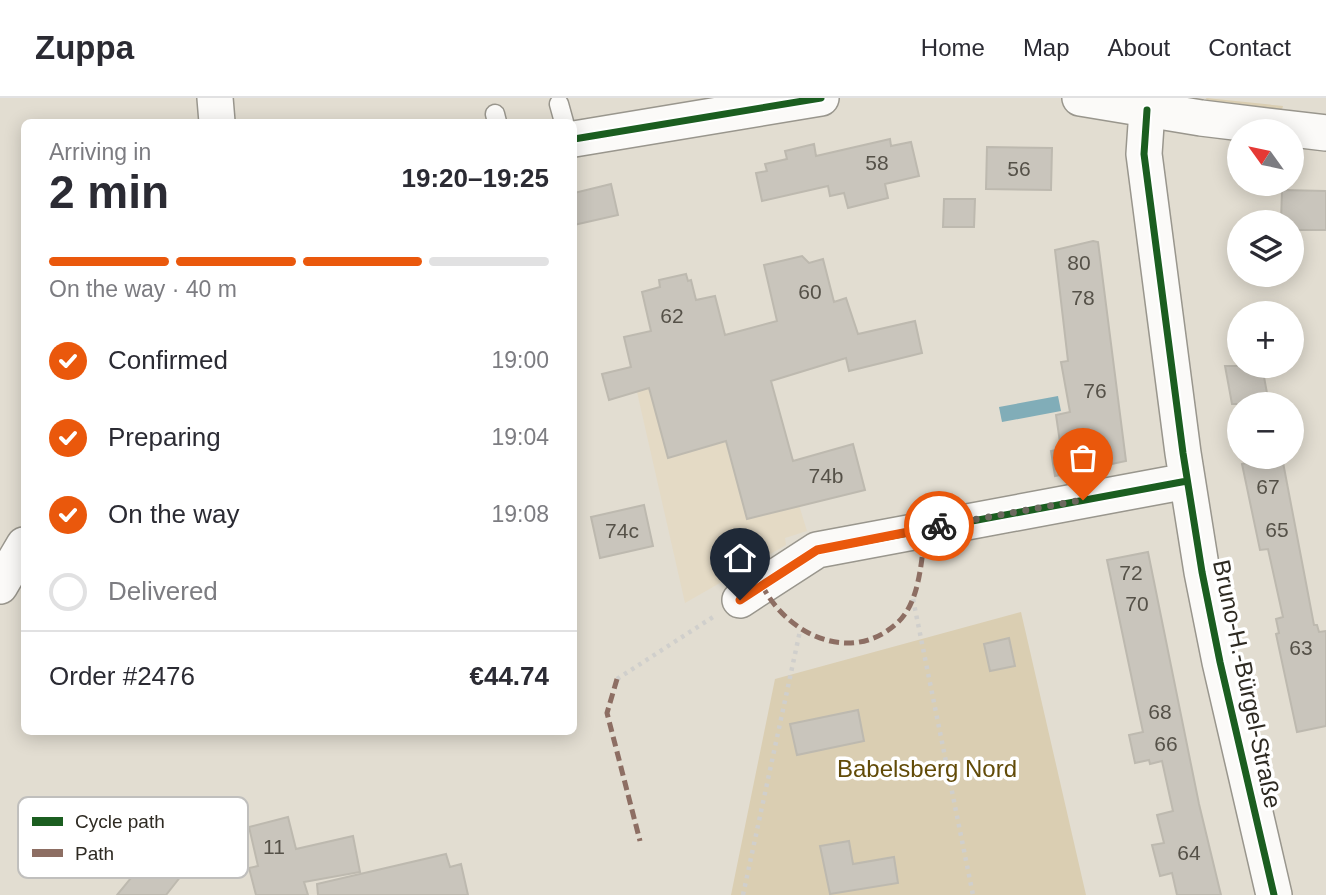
<!DOCTYPE html>
<meta charset="utf-8">
<style>
body{margin:0;font-family:Helvetica,sans-serif;background:#f7f7f7;color:#2b2b33;height:100vh;display:flex;flex-direction:column;font-size:26px;white-space:nowrap}
*{box-sizing:border-box;margin:0}
p{font-size:23px;color:#7c7c81}
.icon{flex:none;width:38px;height:38px;fill:none;stroke:currentColor;stroke-width:2;stroke-linecap:round;stroke-linejoin:round}
.map{position:relative;flex:1;overflow:hidden}
.details{position:absolute;left:21px;top:21px;width:556px;height:616px;display:flex;flex-direction:column;background:#fff;border-radius:10px;box-shadow:0 4px 18px #0003}
.details>*{flex:none}
.needle{width:46px;rotate:303deg}
.fabs{position:absolute;left:1227px;top:21px;display:grid;gap:14px}
.fabs a{display:grid;place-items:center;width:77px;height:77px;border-radius:50%;background:#fff;box-shadow:0 4px 18px #0003;font-size:35px}
.pin{position:absolute;display:grid;place-items:center;width:60px;height:60px;color:#fff;margin:-72px -30px;border-radius:50% 50% 50% 0;rotate:-45deg;box-shadow:0 0 7px #0007}
.pin .icon{rotate:45deg}
.courier{position:absolute;display:grid;place-items:center;width:70px;height:70px;margin:-35px;border:5px solid #ea580c;border-radius:50%;background:#fff;color:#222;box-shadow:0 2px 9px #0007}
.headline em{font-style:normal;font-weight:700}
.headline div{display:flex;flex-direction:column-reverse}
.headline{display:flex;align-items:center;justify-content:space-between;height:119px;padding:0 28px}
h1{font-size:46px;font-weight:700;line-height:52px}
.bar{display:grid;grid-template-columns:repeat(4,1fr);gap:10px 7px;align-content:center;height:84px;padding:0 28px}
.bar i{height:9px;border-radius:5px;background:#e1e1e2}
.bar .active{background:#ea580c}
.bar p{grid-column:span 4}
.line{display:flex;align-items:center;gap:18px;padding:0 28px;border-top:2px solid #e1e1e2}
.line div{flex:1}
ol{padding:0 28px;list-style:none}
li{display:flex;align-items:center;gap:21px;height:77px}
li p{margin-inline-start:auto}
li .icon{padding:7px;border-radius:50%;background:#ea580c;color:#fff;stroke-width:4}
li:last-child{color:#7c7c81}
li i{width:38px;height:38px;border:4px solid #e1e1e2;border-radius:50%}
header{display:flex;align-items:center;gap:42px;box-sizing:border-box;height:98px;padding:0 35px;background:#fff;border-bottom:2px solid #e1e1e2}
header strong{font-size:33px}
nav{display:flex;gap:38px;margin-inline-start:auto;font-size:24px}
.map>svg:first-child{display:block}
.built{fill:#e4dac5}
.green{fill:#daceb2}
.water{fill:#81adb8}
.building{fill:#c9c5bc;stroke:#bdb9af;stroke-width:2}
.lines{fill:none;stroke-linecap:round;stroke-linejoin:round}
.service-casing{stroke:#99968d;stroke-width:21}
.minor-casing{stroke:#99968d;stroke-width:38}
.path{stroke:#d0cfcc;stroke-width:4.5;stroke-dasharray:3.5 5;stroke-linecap:butt}
.service{stroke:#fbfaf8;stroke-width:18}
.minor{stroke:#fbfaf8;stroke-width:35}
.quiet{stroke:#8d6e63;stroke-width:5;stroke-dasharray:10 5;stroke-linecap:butt}
.cycleway-casing{stroke:#fff;stroke-width:11}
.cycleway{stroke:#1b5e20;stroke-width:7}
.done{stroke:#6d695f;stroke-width:7;stroke-dasharray:0 12.6}
.route{stroke:#ea580c;stroke-width:9}
.labels{text-anchor:middle;stroke-width:7;stroke-linejoin:round;paint-order:stroke}
.number-label{font-size:21px;fill:#555148}
.street-label{font-size:24px;fill:#2e2a22;stroke:#fff}
.park-label{font-size:24px;fill:#624b08;stroke:#fff}
.key{fill:#fff;stroke:#c0bfbd;stroke-width:2}
.key-label{font-size:19px;fill:#2e2a22}
</style>
<header>
<strong>Zuppa</strong>
<nav><a>Home</a><a>Map</a><a>About</a><a>Contact</a></nav>
</header>
<div class="map">
<svg width="1326" height="797" viewBox="0 0 1326 797">
<rect width="100%" height="100%" fill="#e2ddd1"/>
<path class="built" d="M 757,257 L 768,293 L 773,292 L 793,363 L 786,365 L 807,433 L 785,440 L 786,447 L 685,505 L 637,294 Z"/>
<path class="green" d="M 1206,0 L 1283,8 L 1281,15 L 1208,6 Z
M 1021,514 L 1086,797 L 731,797 L 775,581 Z"/>
<path class="water" d="M 1058,298 L 1061,313 L 1002,324 L 999,309 Z"/>
<path class="building" d="M 890,41 L 891,48 L 911,44 L 919,78 L 885,86 L 888,100 L 848,110 L 844,95 L 830,98 L 828,88 L 762,103 L 756,75 L 767,73 L 765,66 L 787,61 L 785,53 L 814,46 L 816,58 Z
M 987,49 L 1052,50 L 1051,92 L 986,91 Z
M 611,86 L 618,117 L 574,127 L 574,95 Z
M 1282,92 L 1326,93 L 1326,132 L 1292,132 L 1292,124 L 1281,124 Z
M 944,101 L 975,101 L 974,129 L 943,129 Z
M 1093,143 L 1098,144 L 1126,363 L 1055,378 L 1051,353 L 1061,351 L 1056,317 L 1070,314 L 1061,264 L 1068,263 L 1055,152 Z
M 802,158 L 809,165 L 823,161 L 834,204 L 846,200 L 858,236 L 915,223 L 922,255 L 849,273 L 846,260 L 771,283 L 793,363 L 853,346 L 865,392 L 747,421 L 726,343 L 668,360 L 649,290 L 609,302 L 602,276 L 631,269 L 624,239 L 651,233 L 642,194 L 660,189 L 659,182 L 686,176 L 688,183 L 691,182 L 696,202 L 715,198 L 725,237 L 777,223 L 764,167 Z
M 1225,268 L 1262,268 L 1269,306 L 1232,306 Z
M 1275,359 L 1282,359 L 1314,527 L 1317,527 L 1319,534 L 1326,533 L 1326,628 L 1297,634 L 1276,536 L 1279,535 L 1276,521 L 1283,519 L 1268,451 L 1260,452 L 1242,366 Z
M 644,407 L 653,448 L 600,460 L 591,419 Z
M 1148,454 L 1199,706 L 1221,797 L 1177,797 L 1172,775 L 1160,778 L 1152,747 L 1164,745 L 1157,717 L 1173,713 L 1162,663 L 1150,666 L 1149,662 L 1135,665 L 1129,637 L 1143,634 L 1107,462 Z
M 1009,540 L 1015,568 L 990,573 L 984,546 Z
M 858,612 L 864,643 L 797,657 L 790,626 Z
M 288,719 L 296,751 L 353,738 L 360,774 L 304,784 L 308,797 L 256,797 L 249,770 L 258,768 L 249,729 Z
M 133,738 L 152,754 L 156,749 L 185,773 L 166,797 L 117,797 L 136,774 L 117,758 Z
M 849,743 L 853,766 L 894,759 L 898,785 L 830,796 L 820,748 Z
M 446,756 L 450,769 L 461,766 L 468,797 L 318,797 L 317,786 Z"/>
<g class="lines">
<defs>
<path id="service" d="M 559,6 L 564,24
M 495,16 L 497,24"/>
<path id="minor" d="M 215,0 L 217,24
M 1080,0 L 1201,20 L 1326,35
M 1147,12 L 1144,56 L 1183,355 L 1202,474 L 1220,564 L 1274,797
M 574,41 L 821,0
M 0,488 L 24,447
M 740,502 L 817,452 L 1187,383"/>
</defs>
<use href="#service" class="service-casing"/>
<use href="#minor" class="minor-casing"/>
<path class="path" d="M 913,501 L 973,797
M 617,581 L 713,519
M 743,797 L 800,533"/>
<use href="#service" class="service"/>
<use href="#minor" class="minor"/>
<path class="quiet" d="M 762,487 C 786,536 850,567 896,526 C 921,505 921,460 926,430
M 617,581 L 607,615 L 640,743"/>
<defs>
<path id="cycleway" d="M 1147,12 L 1144,56 L 1183,355 L 1202,474 L 1220,564 L 1274,797
M 574,41 L 821,0
M 740,502 L 817,452 L 1187,383"/>
</defs>
<use href="#cycleway" class="cycleway-casing"/>
<use href="#cycleway" class="cycleway"/>
</g>
<g class="lines">
<path class="done" d="M 939,428 L 1083,402"/>
<path class="route" d="M 740,502 L 817,452 L 939,428"/>
</g>
<g class="labels">
<g class="number-label">
<text x="877" y="72">58</text>
<text x="1019" y="78">56</text>
<text x="1079" y="172">80</text>
<text x="810" y="201">60</text>
<text x="1083" y="207">78</text>
<text x="672" y="225">62</text>
<text x="1095" y="300">76</text>
<text x="826" y="385">74b</text>
<text x="1268" y="396">67</text>
<text x="1277" y="439">65</text>
<text x="622" y="440">74c</text>
<text x="1131" y="482">72</text>
<text x="1137" y="513">70</text>
<text x="1301" y="557">63</text>
<text x="1160" y="621">68</text>
<text x="1166" y="653">66</text>
<text x="274" y="756">11</text>
<text x="1189" y="762">64</text>
</g>
<g class="street-label">
<text transform="translate(1247 586) rotate(78)" y="8">Bruno-H.-Bürgel-Straße</text>
</g>
<g class="park-label">
<text x="927" y="679">Babelsberg Nord</text>
</g>
</g>
<rect x="18" y="699" width="230" height="81" rx="10" class="key"/>
<rect x="32" y="719" width="31" height="9" fill="#1b5e20"/>
<rect x="32" y="751" width="31" height="8" fill="#8d6e63"/>
<g class="key-label">
<text x="75" y="730">Cycle path</text>
<text x="75" y="762">Path</text>
</g>
</svg>
<div class="fabs">
<a><svg class="needle" viewBox="-14 -14 28 28"><path d="M0-13l5 13h-10z" fill="#e53935"/><path d="M0 13l5-13h-10z" fill="#7c7c81"/></svg></a>
<a><svg class="icon" aria-label="layers" viewBox="0 0 24 24"><path d="M12 4l9 5-9 5-9-5zM3 14l9 5 9-5"/></svg></a>
<a>+</a>
<a>−</a>
</div>
<div class="pin" style="left:1083px;top:402px;background:#ea580c"><svg class="icon" aria-label="bag" viewBox="0 0 24 24"><path d="M5 8h14l-1 12H6zM9 8a3 3 0 0 1 6 0"/></svg></div>
<div class="pin" style="left:740px;top:502px;background:#1f2937"><svg class="icon" aria-label="home" viewBox="0 0 24 24"><path d="M3 11l9-7 9 7M6 9v11h12V9"/></svg></div>
<div class="courier" style="left:939px;top:428px"><svg class="icon" aria-label="bike" viewBox="0 0 24 24"><circle cx="6" cy="16" r="4"/><circle cx="18" cy="16" r="4"/><path d="M6 16l4-8h5l3 8M10 8l3 8H6M13 5h3"/></svg></div>
<section class="details">
<div class="headline"><div><h1>2 min</h1><p>Arriving in</p></div><em>19:20–19:25</em></div>
<div class="bar"><i class="active"></i><i class="active"></i><i class="active"></i><i></i><p>On the way · 40 m</p></div>
<ol>
<li><svg class="icon" aria-label="check" viewBox="0 0 24 24"><path d="M5 12l5 5 9-10"/></svg>Confirmed<p>19:00</p></li>
<li><svg class="icon" aria-label="check" viewBox="0 0 24 24"><path d="M5 12l5 5 9-10"/></svg>Preparing<p>19:04</p></li>
<li><svg class="icon" aria-label="check" viewBox="0 0 24 24"><path d="M5 12l5 5 9-10"/></svg>On the way<p>19:08</p></li>
<li><i></i>Delivered</li>
</ol>
<div class="line" style="height:91px"><div>Order #2476</div><b>€44.74</b></div>
</section>
</div>
